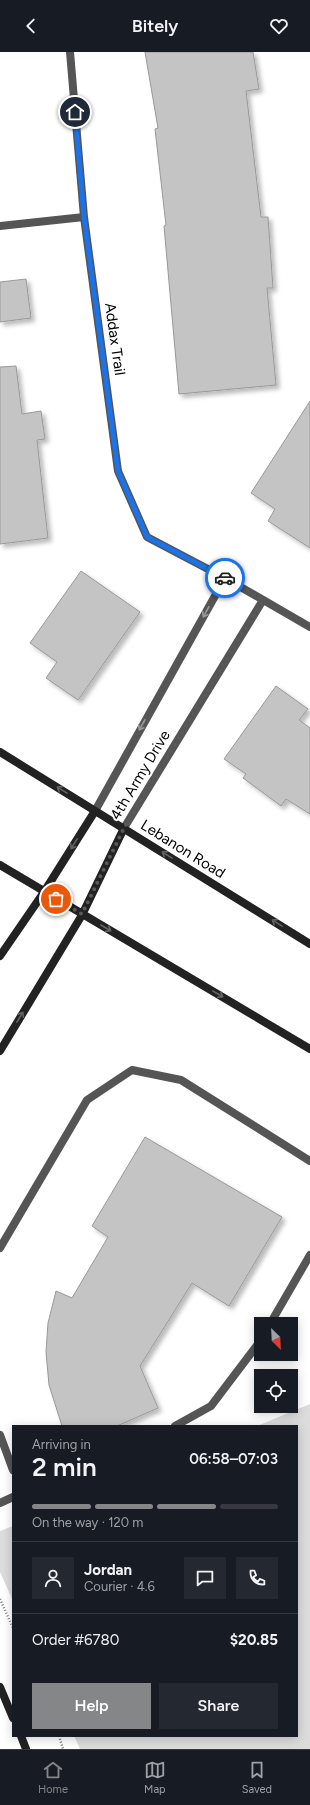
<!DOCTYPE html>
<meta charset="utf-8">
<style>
body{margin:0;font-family:Figtree,sans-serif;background:#242831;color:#f1f3f6;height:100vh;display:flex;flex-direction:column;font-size:15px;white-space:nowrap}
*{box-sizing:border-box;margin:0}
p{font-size:13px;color:#9ea1a6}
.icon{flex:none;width:22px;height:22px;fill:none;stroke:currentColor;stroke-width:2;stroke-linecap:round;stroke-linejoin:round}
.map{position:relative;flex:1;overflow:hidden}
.panel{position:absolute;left:12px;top:1373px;width:286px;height:312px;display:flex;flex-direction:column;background:#171b24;border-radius:0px;box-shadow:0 2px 10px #0003}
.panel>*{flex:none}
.needle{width:26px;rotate:156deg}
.fabs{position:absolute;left:254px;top:1265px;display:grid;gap:8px}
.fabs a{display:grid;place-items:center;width:44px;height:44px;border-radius:0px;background:#171b24;box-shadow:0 2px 10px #0003;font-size:20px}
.pin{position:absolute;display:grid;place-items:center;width:34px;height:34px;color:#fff;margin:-17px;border:2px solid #fff;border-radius:50%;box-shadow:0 1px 4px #0007}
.courier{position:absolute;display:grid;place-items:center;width:40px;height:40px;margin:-20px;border:3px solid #1a73e8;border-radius:50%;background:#fff;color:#222;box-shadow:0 1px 5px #0007}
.summary em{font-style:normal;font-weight:600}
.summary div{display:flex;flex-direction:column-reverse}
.summary{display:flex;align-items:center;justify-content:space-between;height:68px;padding:0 20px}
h1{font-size:26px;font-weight:600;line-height:30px}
.bar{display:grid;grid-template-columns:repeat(4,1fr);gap:6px 4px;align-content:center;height:48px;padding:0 20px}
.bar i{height:5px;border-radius:3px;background:#363941}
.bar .active{background:#858687}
.bar p{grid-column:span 4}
.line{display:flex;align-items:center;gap:10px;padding:0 20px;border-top:1px solid #363941}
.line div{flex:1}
.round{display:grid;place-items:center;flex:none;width:42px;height:42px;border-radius:0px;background:#242831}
.cta{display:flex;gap:8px;margin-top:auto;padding:8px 20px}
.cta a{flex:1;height:46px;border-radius:0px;background:#858687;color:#fff;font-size:16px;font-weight:600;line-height:46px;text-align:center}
.cta a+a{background:#242831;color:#f1f3f6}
header{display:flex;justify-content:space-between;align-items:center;height:52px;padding:0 20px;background:#171b24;font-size:18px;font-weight:600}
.dock{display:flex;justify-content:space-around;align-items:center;height:56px;border-top:1px solid #363941;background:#171b24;font-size:11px;color:#9ea1a6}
.dock a{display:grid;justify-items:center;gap:2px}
.dock .active{color:#858687}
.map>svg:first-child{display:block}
.green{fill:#dcdcdc}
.building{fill:#c4c4c4;stroke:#999;filter:url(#shadow)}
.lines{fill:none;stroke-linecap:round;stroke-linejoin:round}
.path{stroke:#777;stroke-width:2.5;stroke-dasharray:1 2;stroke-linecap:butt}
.lane{stroke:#555;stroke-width:8}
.street{stroke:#555;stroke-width:8}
.secondary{stroke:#222;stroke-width:8}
.oneway{stroke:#999}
.oneway2{stroke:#646464}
.done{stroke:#595959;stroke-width:4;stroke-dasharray:0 7.2}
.route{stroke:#1a73e8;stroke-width:5}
.labels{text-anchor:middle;stroke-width:4;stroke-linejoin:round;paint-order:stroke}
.street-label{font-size:15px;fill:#000;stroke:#fff}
</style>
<header><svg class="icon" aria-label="back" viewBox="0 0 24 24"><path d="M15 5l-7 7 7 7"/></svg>Bitely<svg class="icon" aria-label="heart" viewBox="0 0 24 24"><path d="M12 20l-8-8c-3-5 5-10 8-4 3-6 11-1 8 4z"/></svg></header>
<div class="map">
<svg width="310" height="1697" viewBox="0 0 310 1697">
<defs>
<filter id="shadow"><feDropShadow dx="3.5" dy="3.5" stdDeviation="2" flood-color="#0004"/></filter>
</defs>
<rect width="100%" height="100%" fill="#fff"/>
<path class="green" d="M 310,1352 L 310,1697 L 80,1697 L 74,1684 L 297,1684 L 297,1374 L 257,1374 Z
M 13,1474 L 13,1549 L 0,1520 L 0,1479 Z"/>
<path class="building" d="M 145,0 L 253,0 L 259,37 L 246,39 L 261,165 L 268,165 L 273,236 L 267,236 L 276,333 L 179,342 L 164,174 L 166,173 L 155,77 L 158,76 Z
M 26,227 L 31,266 L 0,270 L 0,230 Z
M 16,314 L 22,362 L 41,359 L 45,387 L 37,388 L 48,486 L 0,492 L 0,315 Z
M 310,349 L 310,496 L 268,469 L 275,457 L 251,441 Z
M 81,519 L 140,560 L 78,648 L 46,626 L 57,610 L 30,591 Z
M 276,634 L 308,657 L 299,668 L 310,676 L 310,762 L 286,747 L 281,754 L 243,726 L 246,722 L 224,707 Z
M 145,1085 L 282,1165 L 229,1254 L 192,1231 L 140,1314 L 158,1356 L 117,1374 L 62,1374 L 49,1333 L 46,1300 L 48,1271 L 56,1239 L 72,1246 L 108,1185 L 92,1174 Z"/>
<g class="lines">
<path class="path" d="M 0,1547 L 13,1576
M 59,1684 L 63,1697"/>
<path class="lane" d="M 0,1196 L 87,1048 L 132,1018 L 181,1028 L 310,1109
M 270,1272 L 310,1203
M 175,1374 L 211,1354 L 261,1288
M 0,1383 L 13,1418
M 0,1451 L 13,1445"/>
<path class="street" d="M 70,0 L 84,165 L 118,419 L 147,485 L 225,526 L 310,575
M 0,174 L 84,165
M 95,759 L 225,526
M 124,776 L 263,548"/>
<path class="secondary" d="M 0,700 L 310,892
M 0,813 L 310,997
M 0,904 L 44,840 L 95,759
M 0,999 L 82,863 L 124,776
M 0,1635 L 13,1666
M 21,1684 L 26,1697"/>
</g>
<defs><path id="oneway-shaft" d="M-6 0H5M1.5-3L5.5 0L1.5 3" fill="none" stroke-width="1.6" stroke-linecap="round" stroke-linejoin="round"/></defs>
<g class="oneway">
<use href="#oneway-shaft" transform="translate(206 560) rotate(119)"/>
<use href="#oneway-shaft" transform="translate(142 673) rotate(119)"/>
</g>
<g class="oneway2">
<use href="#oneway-shaft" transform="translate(62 738) rotate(-148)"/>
<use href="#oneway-shaft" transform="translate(74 792) rotate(122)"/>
<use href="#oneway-shaft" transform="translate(167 803) rotate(-148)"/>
<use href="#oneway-shaft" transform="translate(277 871) rotate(-148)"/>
<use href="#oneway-shaft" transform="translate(106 876) rotate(30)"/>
<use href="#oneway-shaft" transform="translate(218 942) rotate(30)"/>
<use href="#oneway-shaft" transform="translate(20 965) rotate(-59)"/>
</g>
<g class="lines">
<path class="done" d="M 56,847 L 82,862 L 124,776 L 263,548 L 225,526"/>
<path class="route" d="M 75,60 L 84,165 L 118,419 L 147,485 L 225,526"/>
</g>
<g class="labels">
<g class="street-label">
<text transform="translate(115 287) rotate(82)" y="5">Addax Trail</text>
<text transform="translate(140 723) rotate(-59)" y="5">4th Army Drive</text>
<text transform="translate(183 797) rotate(32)" y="5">Lebanon Road</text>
</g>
</g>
</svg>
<div class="fabs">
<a><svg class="needle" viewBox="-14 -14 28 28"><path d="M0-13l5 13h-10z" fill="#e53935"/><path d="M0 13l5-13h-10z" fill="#9ea1a6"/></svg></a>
<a><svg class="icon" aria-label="locate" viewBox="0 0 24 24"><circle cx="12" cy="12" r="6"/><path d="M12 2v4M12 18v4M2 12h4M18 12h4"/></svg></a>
</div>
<div class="pin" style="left:56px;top:847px;background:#ea580c"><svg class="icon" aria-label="bag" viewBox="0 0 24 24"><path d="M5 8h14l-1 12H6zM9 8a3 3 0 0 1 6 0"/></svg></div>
<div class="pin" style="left:75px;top:60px;background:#1f2937"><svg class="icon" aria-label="home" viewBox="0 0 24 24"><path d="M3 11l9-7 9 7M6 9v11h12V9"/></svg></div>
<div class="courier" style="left:225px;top:526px"><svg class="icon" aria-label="car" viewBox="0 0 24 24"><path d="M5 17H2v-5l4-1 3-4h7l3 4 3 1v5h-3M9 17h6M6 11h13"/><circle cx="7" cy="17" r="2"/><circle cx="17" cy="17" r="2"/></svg></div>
<section class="panel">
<div class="summary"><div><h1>2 min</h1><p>Arriving in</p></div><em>06:58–07:03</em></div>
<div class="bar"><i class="active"></i><i class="active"></i><i class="active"></i><i></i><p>On the way · 120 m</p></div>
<div class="line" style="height:72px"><a class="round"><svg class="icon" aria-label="person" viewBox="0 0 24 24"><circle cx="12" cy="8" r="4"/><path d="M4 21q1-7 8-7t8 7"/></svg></a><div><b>Jordan</b><p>Courier · 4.6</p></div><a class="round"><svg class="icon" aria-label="chat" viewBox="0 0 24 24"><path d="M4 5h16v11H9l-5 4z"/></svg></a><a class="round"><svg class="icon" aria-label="phone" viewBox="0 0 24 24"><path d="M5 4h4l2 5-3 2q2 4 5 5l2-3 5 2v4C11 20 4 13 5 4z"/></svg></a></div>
<div class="line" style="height:52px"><div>Order #6780</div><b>$20.85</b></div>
<div class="cta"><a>Help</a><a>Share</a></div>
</section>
</div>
<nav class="dock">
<a class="active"><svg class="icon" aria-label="home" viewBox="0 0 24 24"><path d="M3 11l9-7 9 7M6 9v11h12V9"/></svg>Home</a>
<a><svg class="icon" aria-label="map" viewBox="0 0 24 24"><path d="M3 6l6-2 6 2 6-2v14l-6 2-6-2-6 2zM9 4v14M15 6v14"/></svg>Map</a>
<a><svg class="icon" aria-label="saved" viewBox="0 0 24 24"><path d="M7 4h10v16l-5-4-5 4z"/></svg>Saved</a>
</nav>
